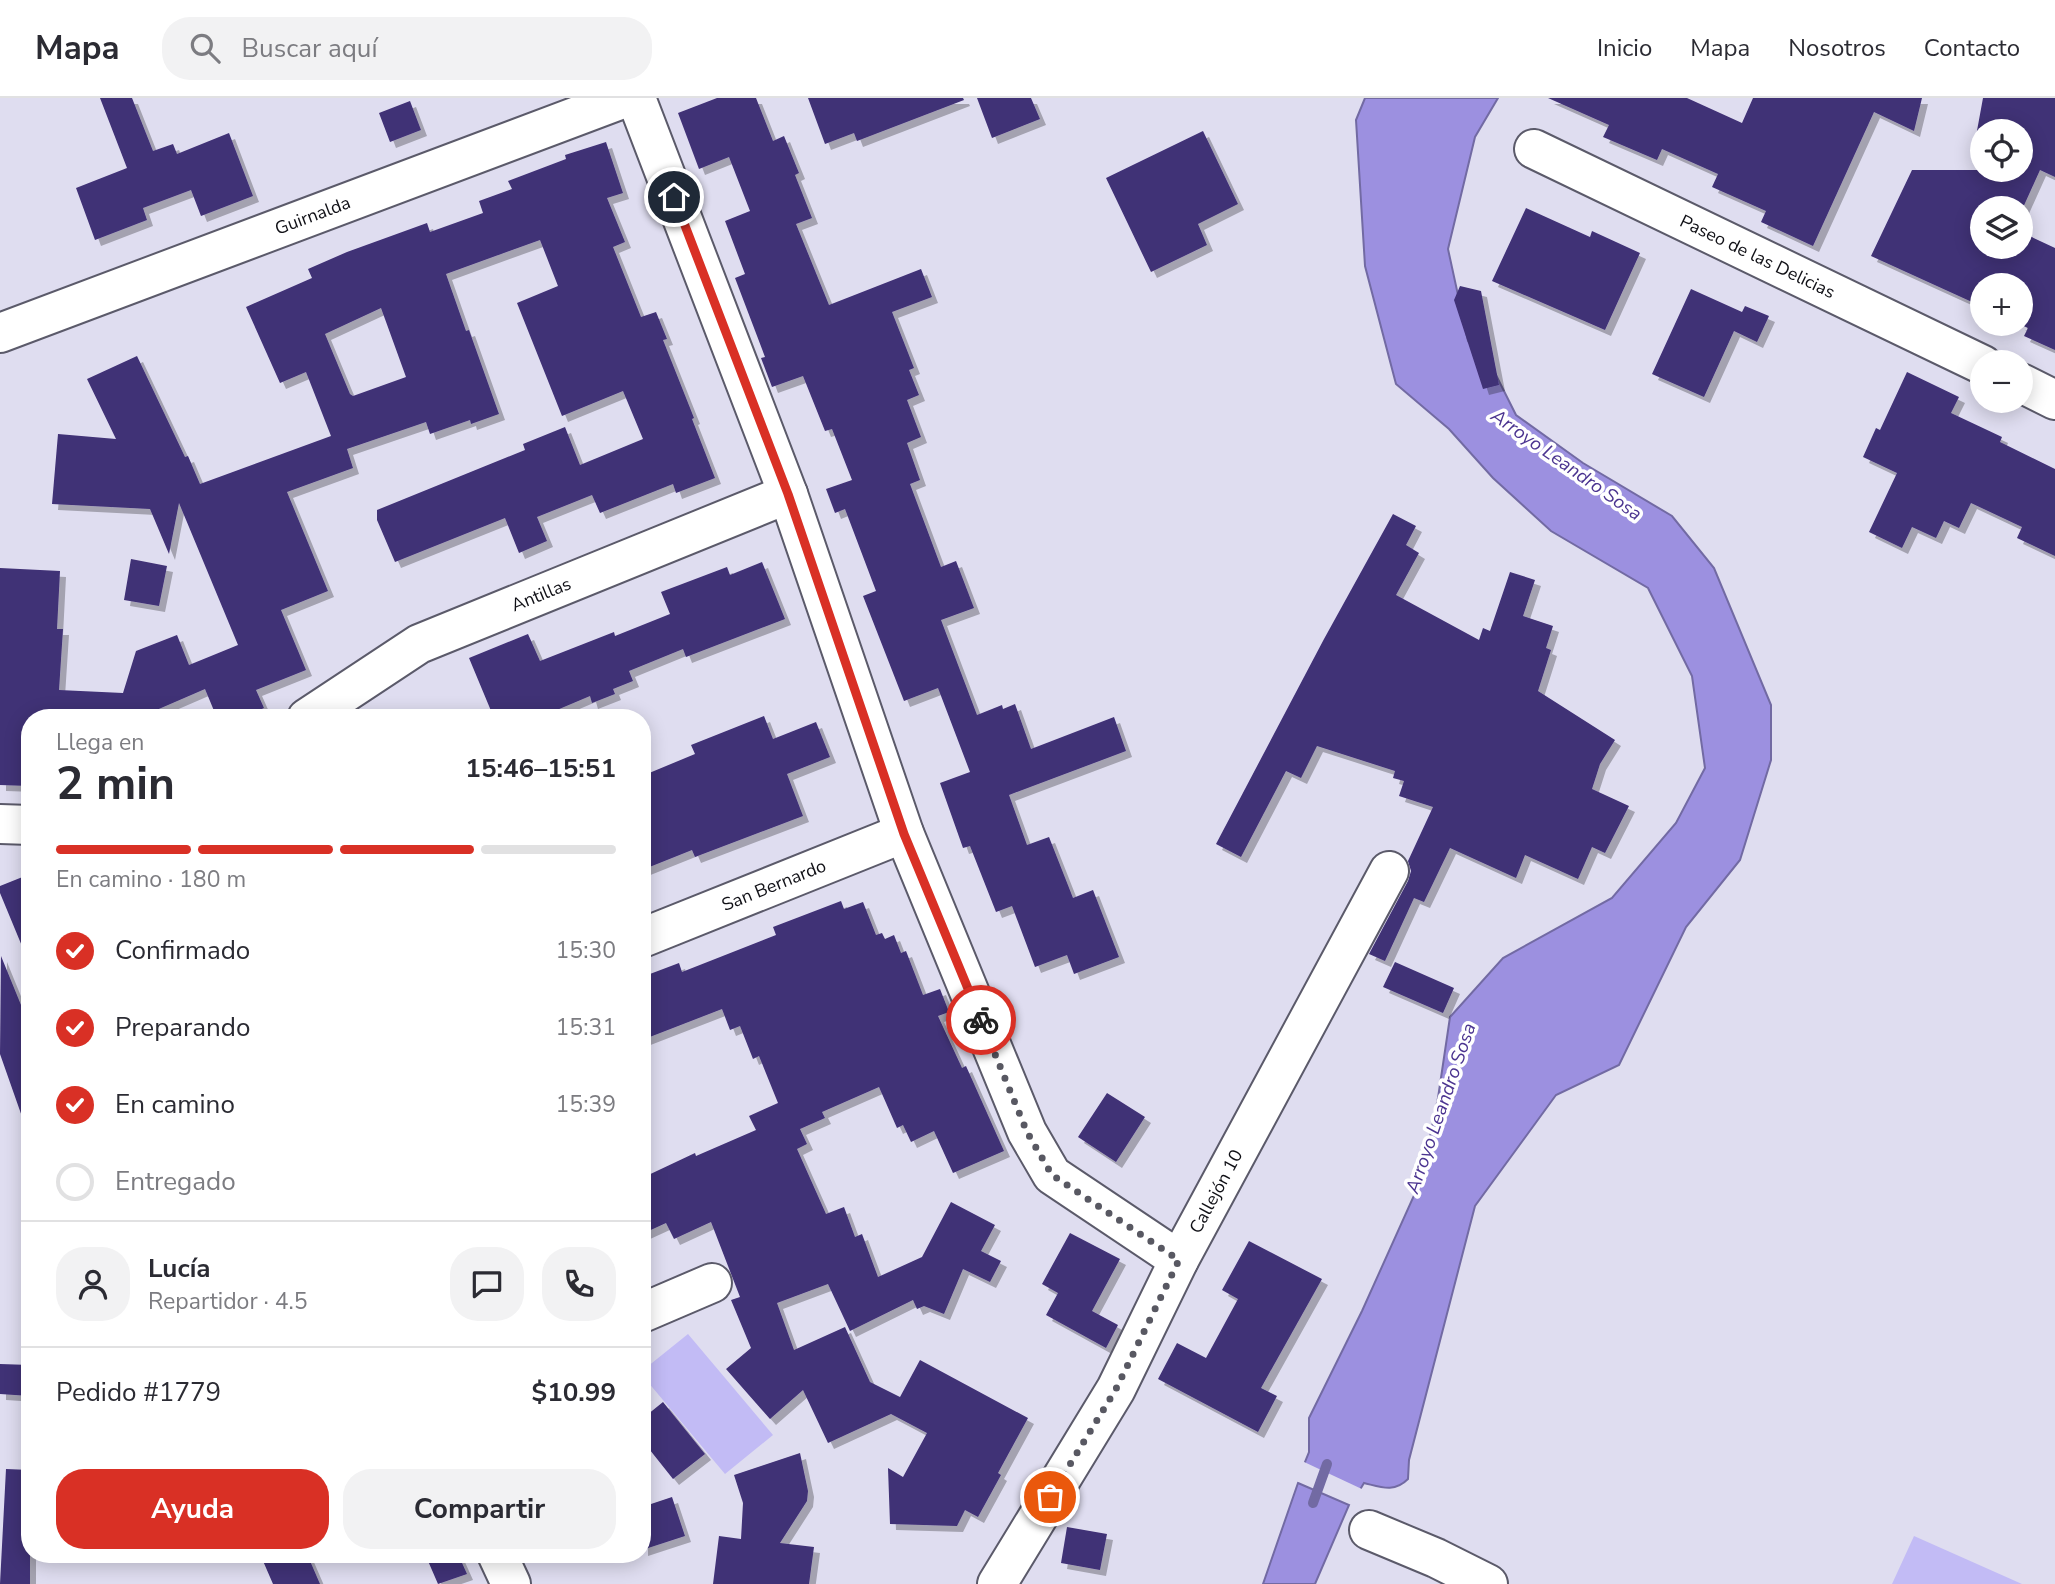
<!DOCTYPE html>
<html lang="es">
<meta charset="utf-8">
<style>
body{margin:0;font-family:"Nunito Sans",sans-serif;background:#f2f2f3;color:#2b2b33;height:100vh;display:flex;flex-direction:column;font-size:26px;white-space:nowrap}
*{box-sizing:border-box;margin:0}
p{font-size:23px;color:#7c7c81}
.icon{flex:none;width:38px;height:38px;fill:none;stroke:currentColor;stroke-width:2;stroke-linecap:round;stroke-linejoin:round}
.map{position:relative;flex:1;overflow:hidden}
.sheet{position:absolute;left:21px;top:611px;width:630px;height:854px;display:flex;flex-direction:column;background:#fff;border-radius:28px;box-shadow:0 4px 18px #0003}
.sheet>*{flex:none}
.buttons{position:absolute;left:1970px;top:21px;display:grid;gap:14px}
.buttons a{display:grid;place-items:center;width:63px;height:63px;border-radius:50%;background:#fff;box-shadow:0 4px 18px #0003;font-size:35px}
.pin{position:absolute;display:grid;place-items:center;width:60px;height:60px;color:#fff;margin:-30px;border:4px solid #fff;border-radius:50%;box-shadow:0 2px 7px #0007}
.courier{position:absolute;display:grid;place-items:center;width:70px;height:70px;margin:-35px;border:5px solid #d93025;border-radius:50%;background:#fff;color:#222;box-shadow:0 2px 9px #0007}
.overview em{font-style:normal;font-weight:700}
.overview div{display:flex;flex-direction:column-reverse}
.overview{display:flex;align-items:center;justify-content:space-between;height:119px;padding:0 35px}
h1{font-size:46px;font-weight:700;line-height:52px}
.bar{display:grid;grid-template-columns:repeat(4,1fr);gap:10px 7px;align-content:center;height:84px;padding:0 35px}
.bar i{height:9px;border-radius:5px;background:#e1e1e2}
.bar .selected{background:#d93025}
.bar p{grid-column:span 4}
.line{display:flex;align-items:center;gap:18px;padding:0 35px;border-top:2px solid #e1e1e2}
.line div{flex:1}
.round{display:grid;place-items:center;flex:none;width:74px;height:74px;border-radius:28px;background:#f2f2f3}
ol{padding:0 35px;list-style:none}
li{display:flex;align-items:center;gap:21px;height:77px}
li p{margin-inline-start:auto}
li .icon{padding:7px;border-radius:50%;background:#d93025;color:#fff;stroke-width:4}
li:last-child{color:#7c7c81}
li i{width:38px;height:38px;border:4px solid #e1e1e2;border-radius:50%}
.button{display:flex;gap:14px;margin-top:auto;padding:14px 35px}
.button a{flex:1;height:80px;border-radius:28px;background:#d93025;color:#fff;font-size:28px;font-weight:700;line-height:80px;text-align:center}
.button a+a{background:#f2f2f3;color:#2b2b33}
header{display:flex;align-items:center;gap:42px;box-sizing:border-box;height:98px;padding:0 35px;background:#fff;border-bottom:2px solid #e1e1e2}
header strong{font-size:33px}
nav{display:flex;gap:38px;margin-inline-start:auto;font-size:24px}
.search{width:490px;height:63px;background:#f2f2f3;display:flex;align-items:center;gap:18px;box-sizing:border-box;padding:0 24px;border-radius:28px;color:#7c7c81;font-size:26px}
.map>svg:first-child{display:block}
.green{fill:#c2bbf5}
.water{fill:#9c90e0;stroke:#726aa3;stroke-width:2}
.pier{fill:#dfddf0}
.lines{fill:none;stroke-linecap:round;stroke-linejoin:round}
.stream{stroke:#726aa3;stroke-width:10}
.building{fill:#403076;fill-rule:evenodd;filter:url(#shadow)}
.minor-casing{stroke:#5b5a6a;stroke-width:42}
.minor{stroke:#fff;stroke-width:38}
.done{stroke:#585862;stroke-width:7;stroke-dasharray:0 12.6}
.route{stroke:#d93025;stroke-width:9}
.labels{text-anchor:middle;stroke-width:7;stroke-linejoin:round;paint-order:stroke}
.street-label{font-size:18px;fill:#101016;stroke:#fff}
.water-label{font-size:19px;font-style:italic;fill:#4b3490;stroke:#fff}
</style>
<header>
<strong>Mapa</strong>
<div class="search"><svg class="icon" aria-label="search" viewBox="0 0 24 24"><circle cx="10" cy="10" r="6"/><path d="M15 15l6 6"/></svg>Buscar aquí</div>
<nav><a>Inicio</a><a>Mapa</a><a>Nosotros</a><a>Contacto</a></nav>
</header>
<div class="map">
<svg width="2055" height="1486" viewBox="0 0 2055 1486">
<defs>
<filter id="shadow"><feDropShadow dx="6" dy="6" stdDeviation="0" flood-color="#0004"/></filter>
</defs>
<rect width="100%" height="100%" fill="#dfddf0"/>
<path class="green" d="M 688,1236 L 773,1337 L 725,1376 L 642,1277 L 642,1273 Z
M 1914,1438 L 2022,1486 L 1892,1486 Z"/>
<path class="water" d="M 1365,0 L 1498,0 L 1475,39 L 1448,151 L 1468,243 L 1492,269 L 1516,317 L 1583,365 L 1672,418 L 1714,470 L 1771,607 L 1771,662 L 1740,762 L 1686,829 L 1619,967 L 1556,997 L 1475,1108 L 1409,1362 L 1408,1381 C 1394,1395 1381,1389 1364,1385 L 1358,1395 L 1303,1369 L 1309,1354 L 1309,1320 L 1362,1213 L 1421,1082 L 1438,1000 L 1450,919 L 1503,860 L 1612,800 L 1676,725 L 1705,670 L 1692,578 L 1648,490 L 1551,433 L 1493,380 L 1449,331 L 1396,286 L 1365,168 L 1356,22 Z
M 1298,1385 L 1349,1407 L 1315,1486 L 1263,1486 Z"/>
<path class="pier" d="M 1302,1363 L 1364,1392 L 1360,1398 L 1357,1398 L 1301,1372 L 1300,1369 Z"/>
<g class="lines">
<path class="stream" d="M 1313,1405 L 1327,1366"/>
</g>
<path class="building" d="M 100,0 L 132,0 L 153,53 L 173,46 L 177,56 L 229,35 L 253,98 L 201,118 L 191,92 L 143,110 L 147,122 L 95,142 L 76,90 L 127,70 Z
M 717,0 L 756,0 L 773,43 L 784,38 L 799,75 L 795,77 L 812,120 L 796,126 L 829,207 L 921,171 L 932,199 L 892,214 L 914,270 L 909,272 L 919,297 L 907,302 L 921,339 L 907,345 L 920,382 L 910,386 L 941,469 L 956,463 L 974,510 L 941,522 L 977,617 L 1002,607 L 1003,611 L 1015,606 L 1031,651 L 1114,619 L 1126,653 L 1009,697 L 1027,747 L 1049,739 L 1073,800 L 1093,792 L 1119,859 L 1074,876 L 1067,857 L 1035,869 L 1012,808 L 996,814 L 970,748 L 963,750 L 940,685 L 970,674 L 938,590 L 904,603 L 863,498 L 876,493 L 845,411 L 835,415 L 826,391 L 852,382 L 832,331 L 825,333 L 803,278 L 772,289 L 761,260 L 765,259 L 735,180 L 745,176 L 725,123 L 750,113 L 729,59 L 699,71 L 678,15 Z
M 808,0 L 963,0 L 964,2 L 857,43 L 854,35 L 825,46 Z
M 977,0 L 1031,0 L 1040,21 L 992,40 Z
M 1548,0 L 1687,0 L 1742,25 L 1753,0 L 1922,0 L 1914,33 L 1874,14 L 1813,148 L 1761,124 L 1766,113 L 1712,89 L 1718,76 L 1662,51 L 1657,62 L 1603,39 L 1609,27 Z
M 1983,0 L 2055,0 L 2055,79 L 2040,72 L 2021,114 L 2021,110 L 1983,110 L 1983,149 L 2021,149 L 2021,134 L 2055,150 L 2055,252 L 2024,238 L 2028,230 L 2019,226 L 2021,226 L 2021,187 L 1983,187 L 1983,209 L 1871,158 L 1912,72 L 2021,72 L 2021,33 L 1983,33 L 1983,65 L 1972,60 Z
M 410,3 L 421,32 L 390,44 L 379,15 Z
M 1203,33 L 1238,106 L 1198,126 L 1207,147 L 1151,174 L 1106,80 Z
M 606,44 L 623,95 L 607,100 L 625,144 L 613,149 L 641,219 L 656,214 L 667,241 L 663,242 L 694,320 L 692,321 L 715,380 L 676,395 L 673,386 L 600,415 L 592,397 L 537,419 L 547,443 L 519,455 L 505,420 L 395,464 L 377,422 L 377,412 L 525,352 L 523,346 L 565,329 L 580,367 L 643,341 L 623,293 L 562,318 L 517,205 L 558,188 L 540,142 L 446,176 L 466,233 L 469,232 L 499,316 L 471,326 L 470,322 L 430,336 L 426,324 L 347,351 L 353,370 L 287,394 L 328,493 L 281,512 L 306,572 L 256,592 L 264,610 L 241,620 L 217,620 L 205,591 L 138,620 L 30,620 L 30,688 L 0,687 L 0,470 L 60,473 L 57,531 L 63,531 L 59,592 L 123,595 L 136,553 L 177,537 L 189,567 L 238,547 L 179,405 L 169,456 L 150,411 L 52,406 L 58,336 L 116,341 L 87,281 L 137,258 L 185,359 L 188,358 L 200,386 L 331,338 L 306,274 L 280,285 L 246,209 L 312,180 L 308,171 L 347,154 L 427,125 L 430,134 L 483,115 L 479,103 L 512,91 L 508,83 L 566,61 L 565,57 ZM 381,210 L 406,279 L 353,298 L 350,296 L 325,236 Z
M 1526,110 L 1590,139 L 1592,133 L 1640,155 L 1605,232 L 1492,183 Z
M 1460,188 L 1481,193 L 1499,287 L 1483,291 L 1454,202 Z
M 1691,191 L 1742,214 L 1745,208 L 1769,218 L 1757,244 L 1734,233 L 1704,299 L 1652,276 Z
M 1907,274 L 1959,299 L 1951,315 L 2002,339 L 2000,344 L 2055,371 L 2055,458 L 2017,440 L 2022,429 L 1971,405 L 1959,430 L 1944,423 L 1936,440 L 1912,429 L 1902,450 L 1869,434 L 1897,375 L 1863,359 L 1876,330 L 1880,332 Z
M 1393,416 L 1416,428 L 1406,447 L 1419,455 L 1396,497 L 1479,542 L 1483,530 L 1490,533 L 1510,474 L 1535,482 L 1523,518 L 1553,528 L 1546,550 L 1551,552 L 1538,593 L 1615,642 L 1600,666 L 1592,691 L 1629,708 L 1605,755 L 1592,749 L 1578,781 L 1525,757 L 1516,780 L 1450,750 L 1424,804 L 1414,800 L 1385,863 L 1369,856 L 1408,783 L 1411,773 L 1408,763 L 1433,709 L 1399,698 L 1404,683 L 1393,680 L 1395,673 L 1317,648 L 1301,680 L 1286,673 L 1241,759 L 1216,746 L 1324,541 Z
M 131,461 L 167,468 L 159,508 L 124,502 Z
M 762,464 L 785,521 L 686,559 L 683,551 L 629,573 L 633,583 L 613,591 L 615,596 L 592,605 L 590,598 L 538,620 L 494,620 L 469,560 L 528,536 L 540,563 L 614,534 L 615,538 L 670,516 L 661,494 L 727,469 L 730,477 Z
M 764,618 L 773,641 L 816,624 L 830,659 L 787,676 L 803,718 L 695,759 L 692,752 L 642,772 L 642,678 L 695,656 L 691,647 Z
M 30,776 L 30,865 L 29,865 L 0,795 L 0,788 Z
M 841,803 L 844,811 L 863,804 L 876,837 L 882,835 L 885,841 L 894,837 L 901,855 L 906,853 L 923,897 L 940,891 L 949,914 L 938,918 L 962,970 L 966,968 L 1004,1053 L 953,1075 L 934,1033 L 911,1044 L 903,1027 L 897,1030 L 879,989 L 822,1014 L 825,1020 L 800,1031 L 807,1046 L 797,1051 L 826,1116 L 844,1109 L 855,1139 L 862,1136 L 878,1179 L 922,1159 L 951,1104 L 995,1127 L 981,1153 L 1001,1163 L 990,1184 L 963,1171 L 944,1216 L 924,1208 L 917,1211 L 913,1202 L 850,1233 L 828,1186 L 777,1205 L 794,1252 L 845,1229 L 870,1284 L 900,1299 L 920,1262 L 1028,1320 L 998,1375 L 1001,1377 L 978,1419 L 965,1412 L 957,1428 L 890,1426 L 888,1370 L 903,1379 L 927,1335 L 891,1316 L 828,1345 L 803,1292 L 770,1321 L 726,1271 L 751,1250 L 731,1202 L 740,1199 L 711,1124 L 674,1141 L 666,1125 L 642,1136 L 642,1080 L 695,1055 L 696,1058 L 756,1032 L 749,1018 L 778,1005 L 759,958 L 753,961 L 740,928 L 730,932 L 722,911 L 642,942 L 642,879 L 679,865 L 682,874 L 776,837 L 773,829 Z
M 1,858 L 30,929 L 30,1029 L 26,1030 L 0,956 Z
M 1395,864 L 1454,890 L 1443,915 L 1383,889 Z
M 1107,995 L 1145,1019 L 1116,1064 L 1078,1039 Z
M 1070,1135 L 1120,1161 L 1092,1213 L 1118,1227 L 1106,1250 L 1046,1217 L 1058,1195 L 1042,1186 Z
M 1249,1143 L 1322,1181 L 1261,1290 L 1277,1298 L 1258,1334 L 1158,1281 L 1177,1245 L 1206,1260 L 1238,1201 L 1222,1192 Z
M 0,1266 L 30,1267 L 30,1298 L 0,1296 Z
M 663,1304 L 705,1356 L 673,1381 L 642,1342 L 642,1321 Z
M 800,1355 L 808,1393 L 807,1403 L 780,1445 L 814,1449 L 809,1486 L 713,1486 L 719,1438 L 741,1441 L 743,1405 L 734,1377 Z
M 6,1371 L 30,1372 L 30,1486 L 0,1486 Z
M 672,1399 L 685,1438 L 642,1452 L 642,1409 Z
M 1067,1429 L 1107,1436 L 1100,1472 L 1061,1465 Z
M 260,1456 L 307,1456 L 320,1486 L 273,1486 Z
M 425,1456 L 458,1456 L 467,1476 L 438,1486 Z"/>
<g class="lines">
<defs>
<g id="minor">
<path d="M 636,0 L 788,396 L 904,735 L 1027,1034 L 1052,1077 L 1179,1162"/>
<path id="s1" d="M 1534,51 L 1983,267"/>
<path id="s2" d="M 0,235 L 625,0"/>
<path d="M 2021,285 L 2055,302"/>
<path id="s3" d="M 307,620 L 419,546 L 788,396"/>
<path d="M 0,726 L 30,727"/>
<path id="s4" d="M 642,840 L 904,735"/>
<path d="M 642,1215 L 712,1185"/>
<path d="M 1369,1432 L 1436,1460 L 1488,1486"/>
<path d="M 497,1456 L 511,1486"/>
<path id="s5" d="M 997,1486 L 1116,1291 L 1179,1162 L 1389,773"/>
</g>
</defs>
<use href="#minor" class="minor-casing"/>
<use href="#minor" class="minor"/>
</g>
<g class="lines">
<path class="done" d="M 981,922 L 1027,1034 L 1052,1077 L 1179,1162 L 1116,1291 L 1050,1399"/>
<path class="route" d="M 674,99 L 788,396 L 904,736 L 981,922"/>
</g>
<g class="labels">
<g class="street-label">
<text dy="6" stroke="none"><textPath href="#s2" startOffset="334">Guirnalda</textPath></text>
<text dy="6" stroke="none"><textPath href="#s1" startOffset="248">Paseo de las Delicias</textPath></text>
<text dy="6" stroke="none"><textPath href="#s3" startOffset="266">Antillas</textPath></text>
<text dy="6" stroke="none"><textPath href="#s4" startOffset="142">San Bernardo</textPath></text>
<text dy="6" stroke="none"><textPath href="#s5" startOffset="450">Callejón 10</textPath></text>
</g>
<g class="water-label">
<text transform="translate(1567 366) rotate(35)" y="7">Arroyo Leandro Sosa</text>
<text transform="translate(1440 1010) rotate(-71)" y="7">Arroyo Leandro Sosa</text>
</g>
</g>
</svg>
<div class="buttons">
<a><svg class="icon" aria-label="locate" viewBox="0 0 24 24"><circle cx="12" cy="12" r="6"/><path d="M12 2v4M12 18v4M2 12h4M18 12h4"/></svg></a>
<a><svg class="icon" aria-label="layers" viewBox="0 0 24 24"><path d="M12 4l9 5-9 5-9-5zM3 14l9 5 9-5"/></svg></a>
<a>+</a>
<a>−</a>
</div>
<div class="pin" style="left:1050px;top:1399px;background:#ea580c"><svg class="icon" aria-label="bag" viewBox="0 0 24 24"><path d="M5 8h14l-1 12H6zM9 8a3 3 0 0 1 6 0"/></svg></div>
<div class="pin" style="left:674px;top:99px;background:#1f2937"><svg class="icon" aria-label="home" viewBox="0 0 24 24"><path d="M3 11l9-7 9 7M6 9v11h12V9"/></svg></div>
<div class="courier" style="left:981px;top:922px"><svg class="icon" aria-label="bike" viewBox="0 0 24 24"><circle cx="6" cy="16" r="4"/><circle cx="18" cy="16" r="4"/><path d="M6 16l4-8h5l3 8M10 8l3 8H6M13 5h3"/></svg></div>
<section class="sheet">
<div class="overview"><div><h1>2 min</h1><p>Llega en</p></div><em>15:46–15:51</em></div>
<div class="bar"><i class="selected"></i><i class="selected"></i><i class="selected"></i><i></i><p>En camino · 180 m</p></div>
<ol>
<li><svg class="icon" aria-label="check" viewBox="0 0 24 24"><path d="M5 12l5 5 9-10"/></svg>Confirmado<p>15:30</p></li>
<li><svg class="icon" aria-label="check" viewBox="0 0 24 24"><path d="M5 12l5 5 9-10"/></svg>Preparando<p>15:31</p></li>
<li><svg class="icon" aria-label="check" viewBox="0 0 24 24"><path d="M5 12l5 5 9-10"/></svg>En camino<p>15:39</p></li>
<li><i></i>Entregado</li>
</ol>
<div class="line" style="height:126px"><a class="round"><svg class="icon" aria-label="person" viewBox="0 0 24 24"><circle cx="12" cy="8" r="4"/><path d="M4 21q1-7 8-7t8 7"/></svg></a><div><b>Lucía</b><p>Repartidor · 4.5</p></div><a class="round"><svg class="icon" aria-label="chat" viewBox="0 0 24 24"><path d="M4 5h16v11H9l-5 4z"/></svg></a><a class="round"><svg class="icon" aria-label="phone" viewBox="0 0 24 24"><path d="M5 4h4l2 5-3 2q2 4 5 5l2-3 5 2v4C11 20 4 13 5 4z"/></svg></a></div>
<div class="line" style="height:91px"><div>Pedido #1779</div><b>$10.99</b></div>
<div class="button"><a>Ayuda</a><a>Compartir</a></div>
</section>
</div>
